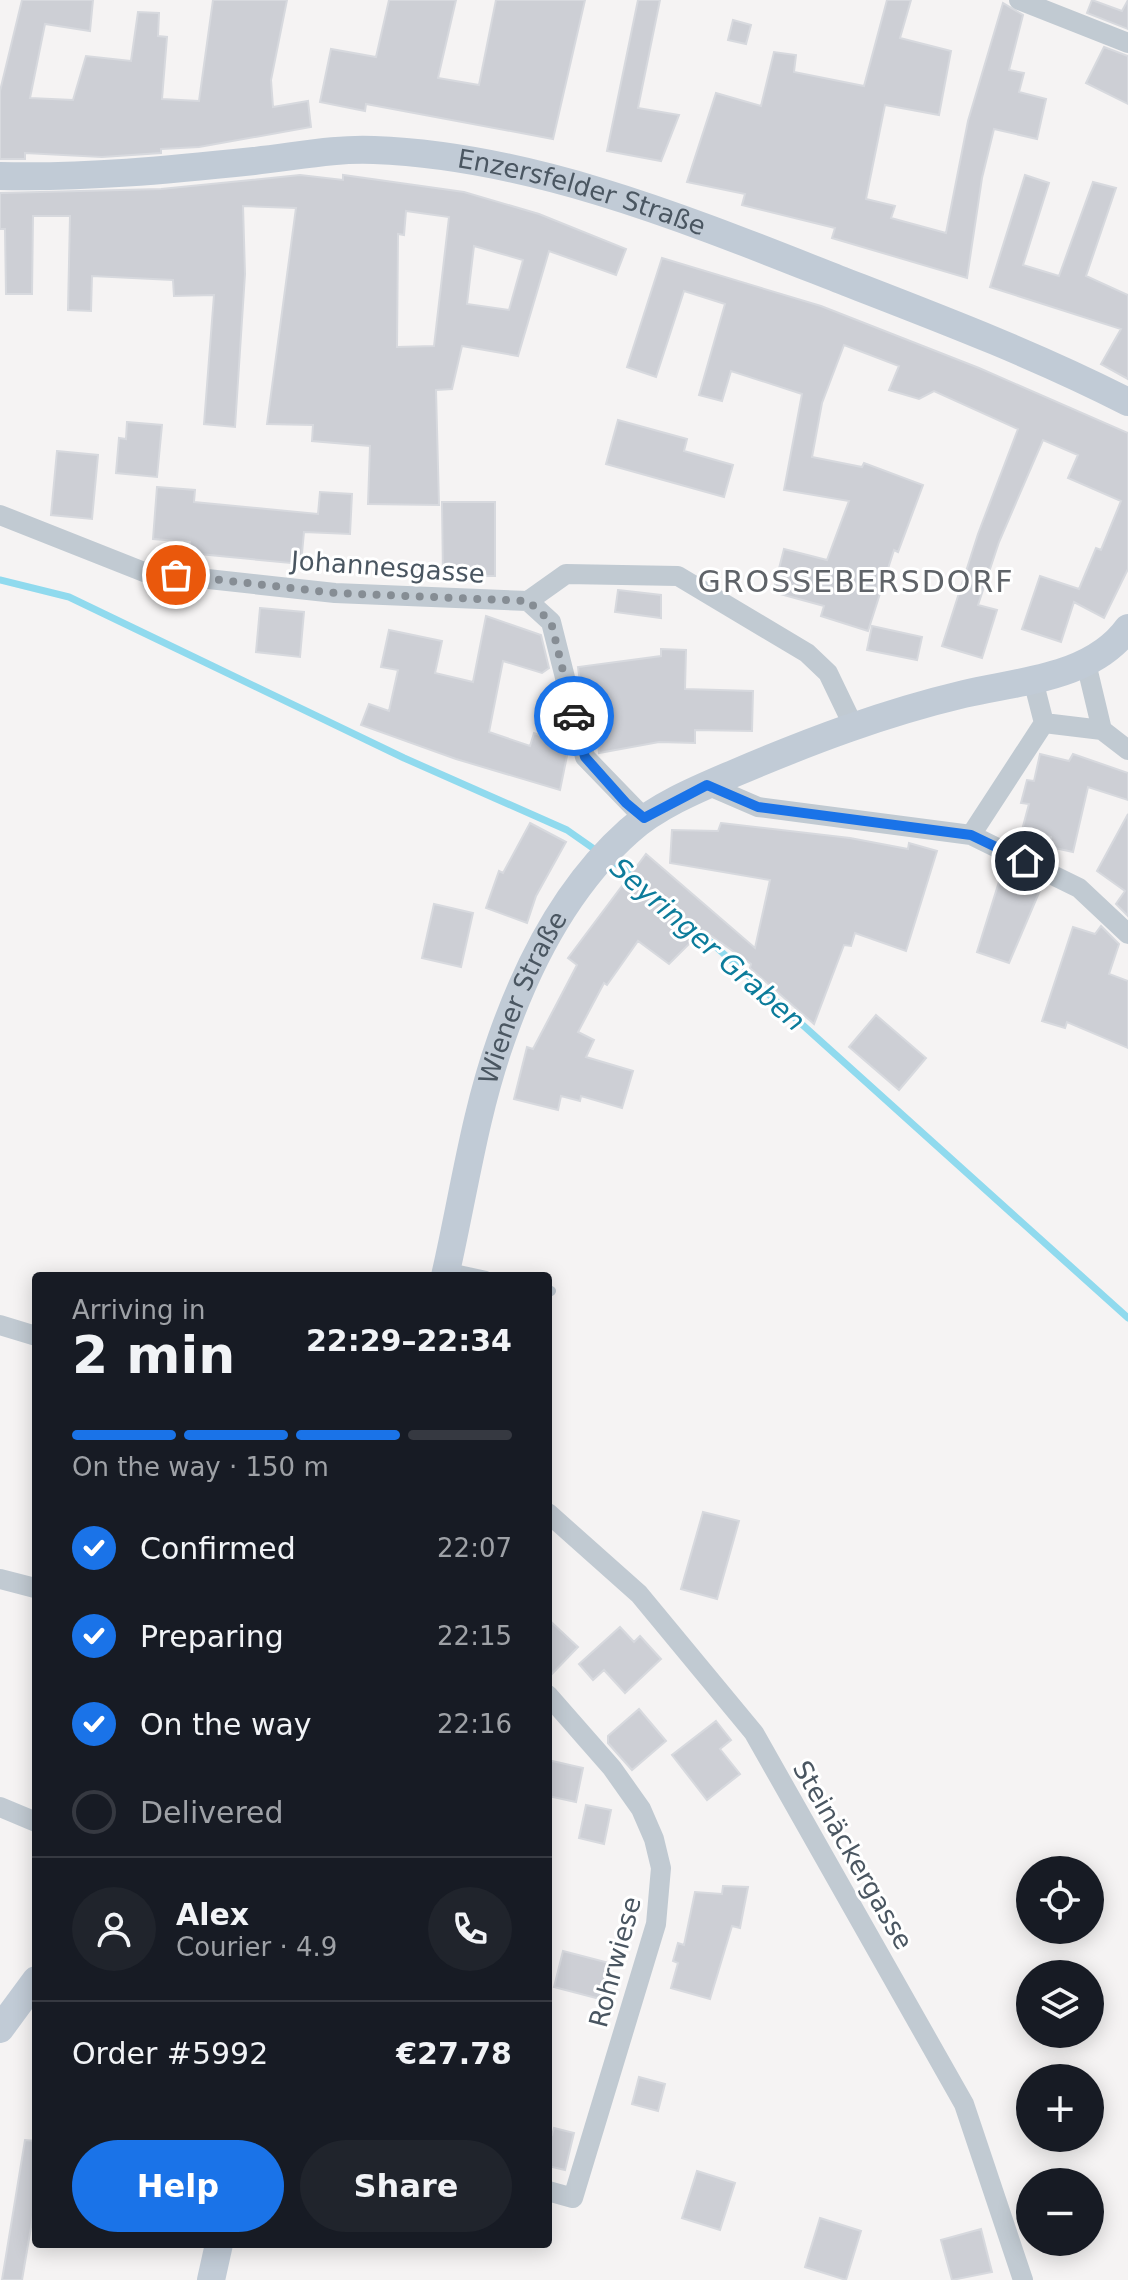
<!DOCTYPE html>
<meta charset="utf-8">
<style>
body{margin:0;font-family:"DejaVu Sans",sans-serif;background:#20242c;color:#f1f3f6;height:100vh;display:flex;flex-direction:column;font-size:30px;white-space:nowrap}
*{box-sizing:border-box;margin:0}
p{font-size:26px;color:#9ea1a6}
.icon{flex:none;width:44px;height:44px;fill:none;stroke:currentColor;stroke-width:2;stroke-linecap:round;stroke-linejoin:round}
.map{position:relative;flex:1;overflow:hidden}
.side{position:absolute;left:32px;top:1272px;width:520px;height:976px;display:flex;flex-direction:column;background:#171b24;border-radius:8px;box-shadow:0 4px 20px #0003}
.side>*{flex:none}
.tools{position:absolute;left:1016px;top:1856px;display:grid;gap:16px}
.tools a{display:grid;place-items:center;width:88px;height:88px;border-radius:50%;background:#171b24;box-shadow:0 4px 20px #0003;font-size:40px}
.pin{position:absolute;display:grid;place-items:center;width:68px;height:68px;color:#fff;margin:-34px;border:4px solid #fff;border-radius:50%;box-shadow:0 2px 8px #0007}
.courier{position:absolute;display:grid;place-items:center;width:80px;height:80px;margin:-40px;border:6px solid #1a73e8;border-radius:50%;background:#fff;color:#222;box-shadow:0 2px 10px #0007}
.head em{font-style:normal;font-weight:600}
.head div{display:flex;flex-direction:column-reverse}
.head{display:flex;align-items:center;justify-content:space-between;height:136px;padding:0 40px}
h1{font-size:52px;font-weight:600;line-height:60px}
.bar{display:grid;grid-template-columns:repeat(4,1fr);gap:12px 8px;align-content:center;height:96px;padding:0 40px}
.bar i{height:10px;border-radius:6px;background:#363941}
.bar .selected{background:#1a73e8}
.bar p{grid-column:span 4}
.line{display:flex;align-items:center;gap:20px;padding:0 40px;border-top:2px solid #363941}
.line div{flex:1}
.round{display:grid;place-items:center;flex:none;width:84px;height:84px;border-radius:42px;background:#20242c}
ol{padding:0 40px;list-style:none}
li{display:flex;align-items:center;gap:24px;height:88px}
li p{margin-inline-start:auto}
li .icon{padding:8px;border-radius:50%;background:#1a73e8;color:#fff;stroke-width:4}
li:last-child{color:#9ea1a6}
li i{width:44px;height:44px;border:4px solid #363941;border-radius:50%}
.primary-button{display:flex;gap:16px;margin-top:auto;padding:16px 40px}
.primary-button a{flex:1;height:92px;border-radius:48px;background:#1a73e8;color:#fff;font-size:32px;font-weight:600;line-height:92px;text-align:center}
.primary-button a+a{background:#20242c;color:#f1f3f6}
.map>svg:first-child{display:block}
.lines{fill:none;stroke-linecap:round;stroke-linejoin:round}
.stream{stroke:#90daee;stroke-width:7}
.building{fill:#cdcfd5;stroke:#d7d9de;stroke-width:2;fill-rule:evenodd}
.lane{stroke:#c1cad2;stroke-width:10}
.street{stroke:#c1cad2;stroke-width:20}
.secondary{stroke:#c1cbd6;stroke-width:28}
.done{stroke:#868d94;stroke-width:8;stroke-dasharray:0 14.4}
.route{stroke:#1a73e8;stroke-width:10}
.labels{text-anchor:middle;stroke-width:6;stroke-linejoin:round;paint-order:stroke}
.street-label{font-size:26px;fill:#4a5661;stroke:#fff}
.water-label{font-size:28px;font-style:italic;fill:#0c7c9b;stroke:#fff}
.quarter-label{font-size:30px;letter-spacing:2px;fill:#5f6368;stroke:#fff}
</style>
<div class="map">
<svg width="1128" height="2280" viewBox="0 0 1128 2280">
<rect width="100%" height="100%" fill="#f5f3f3"/>
<g class="lines">
<path class="stream" d="M 0,580 L 69,597 L 404,758 L 567,830 L 597,851
M 611,860 L 637,878
M 695,928 L 1128,1318"/>
</g>
<path class="building" d="M 22,0 L 93,0 L 90,31 L 45,24 L 30,98 L 73,100 L 86,56 L 131,61 L 138,12 L 159,13 L 158,36 L 167,37 L 162,99 L 199,101 L 213,0 L 287,0 L 271,80 L 273,107 L 308,101 L 311,127 L 199,147 L 161,149 L 161,153 L 102,157 L 25,153 L 25,159 L 0,159 L 0,91 Z
M 389,0 L 456,0 L 438,78 L 479,85 L 496,0 L 585,0 L 553,139 L 366,104 L 365,111 L 320,102 L 331,49 L 376,57 Z
M 638,0 L 660,0 L 638,108 L 679,115 L 661,161 L 607,151 Z
M 887,0 L 911,0 L 900,38 L 951,51 L 939,115 L 885,105 L 866,199 L 895,206 L 891,218 L 946,233 L 968,121 L 1003,3 L 1023,15 L 1009,70 L 1024,73 L 1019,92 L 1046,99 L 1037,139 L 994,129 L 982,178 L 967,278 L 832,238 L 835,228 L 742,205 L 745,194 L 687,182 L 716,93 L 761,106 L 774,52 L 796,55 L 794,72 L 864,86 Z
M 1092,0 L 1122,11 L 1128,0 L 1128,29 L 1087,13 Z
M 733,20 L 751,25 L 746,44 L 728,40 Z
M 1104,47 L 1128,56 L 1128,104 L 1086,83 Z
M 300,175 L 343,180 L 343,175 L 464,192 L 539,214 L 626,249 L 616,275 L 549,251 L 518,356 L 462,346 L 452,389 L 436,390 L 439,505 L 368,504 L 370,446 L 312,441 L 313,425 L 267,424 L 296,208 L 243,206 L 245,274 L 235,427 L 204,424 L 214,295 L 174,296 L 173,280 L 92,276 L 91,311 L 68,310 L 70,216 L 33,216 L 32,294 L 6,294 L 5,229 L 0,229 L 0,193 L 161,189 ZM 406,211 L 449,217 L 434,346 L 397,347 L 398,234 L 404,235 ZM 474,246 L 523,260 L 509,310 L 467,304 Z
M 1025,175 L 1049,183 L 1023,265 L 1059,276 L 1093,182 L 1116,188 L 1086,276 L 1128,295 L 1128,379 L 1101,364 L 1121,329 L 990,287 Z
M 662,258 L 821,306 L 979,368 L 1128,433 L 1128,569 L 1104,618 L 1074,602 L 1061,642 L 1022,629 L 1040,576 L 1079,589 L 1096,548 L 1101,550 L 1121,501 L 1068,478 L 1078,455 L 1043,440 L 999,542 L 978,605 L 997,610 L 982,658 L 942,646 L 978,534 L 1018,429 L 934,391 L 919,399 L 889,390 L 899,366 L 844,345 L 822,403 L 812,457 L 862,467 L 864,463 L 923,485 L 898,552 L 894,550 L 868,631 L 821,616 L 824,606 L 773,592 L 784,549 L 827,560 L 849,501 L 784,490 L 802,394 L 731,371 L 722,401 L 699,395 L 725,304 L 684,291 L 656,377 L 627,367 Z
M 618,420 L 687,439 L 684,451 L 733,465 L 724,497 L 606,464 Z
M 127,422 L 162,425 L 157,477 L 116,473 L 119,438 L 126,439 Z
M 57,451 L 98,455 L 92,519 L 51,515 Z
M 157,487 L 195,490 L 194,502 L 318,514 L 320,492 L 352,494 L 350,534 L 304,532 L 301,564 L 189,553 L 190,542 L 153,539 Z
M 442,502 L 495,502 L 495,576 L 443,576 Z
M 618,590 L 661,595 L 661,618 L 615,612 Z
M 260,608 L 304,612 L 300,657 L 256,652 Z
M 486,616 L 541,635 L 549,668 L 542,673 L 503,661 L 489,732 L 530,746 L 534,733 L 569,746 L 560,790 L 456,759 L 361,725 L 369,704 L 389,711 L 398,670 L 381,667 L 389,630 L 442,641 L 435,673 L 473,682 Z
M 872,626 L 922,637 L 917,660 L 867,650 Z
M 661,649 L 686,650 L 685,689 L 753,691 L 752,731 L 695,730 L 695,743 L 659,742 L 599,753 L 592,689 L 581,690 L 578,667 L 661,656 Z
M 1040,754 L 1069,761 L 1073,754 L 1128,773 L 1128,800 L 1088,787 L 1073,852 L 1050,847 L 1051,837 L 1022,830 L 1029,804 L 1021,803 L 1027,780 L 1034,781 Z
M 1128,814 L 1128,916 L 1116,904 L 1125,891 L 1097,871 Z
M 530,823 L 566,842 L 536,896 L 527,923 L 486,908 L 499,871 L 503,873 Z
M 721,823 L 850,838 L 908,849 L 909,843 L 937,851 L 906,951 L 855,933 L 851,946 L 844,945 L 814,1024 L 750,968 L 751,964 L 703,930 L 669,964 L 638,941 L 607,985 L 604,983 L 578,1032 L 594,1040 L 586,1057 L 633,1071 L 622,1108 L 581,1096 L 580,1101 L 561,1096 L 558,1110 L 514,1099 L 527,1047 L 533,1049 L 577,965 L 568,958 L 646,854 L 755,948 L 770,880 L 670,863 L 672,830 L 718,831 Z
M 1003,869 L 1041,888 L 1009,963 L 977,952 Z
M 434,904 L 473,913 L 461,967 L 422,958 Z
M 1101,926 L 1119,944 L 1109,974 L 1128,981 L 1128,1048 L 1067,1022 L 1065,1028 L 1042,1021 L 1073,927 L 1095,934 Z
M 876,1015 L 926,1058 L 899,1090 L 849,1047 Z
M 703,1512 L 739,1521 L 717,1599 L 681,1589 Z
M 548,1619 L 578,1647 L 548,1678 Z
M 620,1627 L 634,1642 L 640,1636 L 661,1659 L 625,1693 L 604,1670 L 593,1680 L 579,1664 Z
M 639,1709 L 666,1741 L 632,1770 L 608,1743 L 608,1736 Z
M 716,1721 L 731,1740 L 720,1749 L 740,1774 L 707,1800 L 672,1755 Z
M 548,1760 L 583,1768 L 576,1802 L 548,1796 Z
M 586,1805 L 611,1810 L 604,1844 L 579,1838 Z
M 723,1886 L 748,1887 L 740,1928 L 732,1926 L 710,1999 L 671,1988 L 678,1963 L 673,1961 L 678,1943 L 684,1945 L 695,1892 L 722,1894 Z
M 563,1951 L 609,1963 L 600,1999 L 554,1987 Z
M 639,2077 L 665,2084 L 658,2111 L 632,2104 Z
M 554,2128 L 574,2133 L 565,2170 L 548,2166 L 548,2134 L 552,2135 Z
M 25,2140 L 36,2141 L 36,2198 L 22,2280 L 2,2280 Z
M 697,2171 L 735,2183 L 720,2230 L 682,2218 Z
M 820,2218 L 861,2231 L 846,2280 L 805,2267 Z
M 981,2229 L 992,2272 L 952,2280 L 941,2240 Z"/>
<g class="lines">
<path class="lane" d="M 449,1268 L 486,1276
M 548,1290 L 551,1291"/>
<path class="street" d="M 1019,0 L 1128,43
M 0,515 L 144,572 L 335,593 L 528,601 L 551,622 L 585,757 L 644,818
M 528,601 L 566,574 L 678,576 L 807,653 L 828,673 L 853,725
M 1086,663 L 1102,730 L 1128,750
M 1044,723 L 1102,730
M 707,785 L 758,807 L 971,835 L 1079,888 L 1128,934
M 971,835 L 1044,723 L 1033,680
M 0,1325 L 36,1336
M 548,1513 L 639,1594 L 754,1733 L 964,2104 L 1023,2280
M 0,1579 L 35,1588
M 548,1695 L 612,1768 L 641,1809 L 654,1839 L 661,1868 L 656,1924 L 573,2198 L 548,2191
M 0,1807 L 36,1822"/>
<g class="secondary">
<path id="s1" d="M 0,176 C 85,178 169,170 254,161 C 293,157 335,148 374,150 C 534,156 691,221 838,279 C 936,317 1034,354 1128,402"/>
<path id="s2" d="M 445,1276 C 463,1198 474,1116 501,1040 C 528,962 567,886 629,831 C 658,805 700,788 735,773 C 810,741 884,713 964,694 C 1019,681 1092,678 1128,628"/>
<path d="M 0,2029 L 36,1980"/>
<path d="M 211,2280 L 219,2244"/>
</g>
</g>
<g class="lines">
<path class="done" d="M 176,575 L 335,593 L 528,601 L 551,622 L 574,716"/>
<path class="route" d="M 574,716 L 585,757 L 626,803 L 644,818 L 707,785 L 758,807 L 971,835 L 1025,861"/>
</g>
<g class="labels">
<g class="street-label">
<text dy="9" stroke="none"><textPath href="#s1" startOffset="588">Enzersfelder Straße</textPath></text>
<text transform="translate(388 567) rotate(4)" y="9">Johannesgasse</text>
<text dy="9" stroke="none"><textPath href="#s2" startOffset="290">Wiener Straße</textPath></text>
<text transform="translate(853 1855) rotate(60)" y="9">Steinäckergasse</text>
<text transform="translate(615 1962) rotate(-75)" y="9">Rohrwiese</text>
</g>
<g class="water-label">
<text transform="translate(708 944) rotate(41)" y="10">Seyringer Graben</text>
</g>
<g class="quarter-label">
<text x="856" y="592">GROSSEBERSDORF</text>
</g>
</g>
</svg>
<div class="tools">
<a><svg class="icon" aria-label="locate" viewBox="0 0 24 24"><circle cx="12" cy="12" r="6"/><path d="M12 2v4M12 18v4M2 12h4M18 12h4"/></svg></a>
<a><svg class="icon" aria-label="layers" viewBox="0 0 24 24"><path d="M12 4l9 5-9 5-9-5zM3 14l9 5 9-5"/></svg></a>
<a>+</a>
<a>−</a>
</div>
<div class="pin" style="left:176px;top:575px;background:#ea580c"><svg class="icon" aria-label="bag" viewBox="0 0 24 24"><path d="M5 8h14l-1 12H6zM9 8a3 3 0 0 1 6 0"/></svg></div>
<div class="pin" style="left:1025px;top:861px;background:#1f2937"><svg class="icon" aria-label="home" viewBox="0 0 24 24"><path d="M3 11l9-7 9 7M6 9v11h12V9"/></svg></div>
<div class="courier" style="left:574px;top:716px"><svg class="icon" aria-label="car" viewBox="0 0 24 24"><path d="M5 17H2v-5l4-1 3-4h7l3 4 3 1v5h-3M9 17h6M6 11h13"/><circle cx="7" cy="17" r="2"/><circle cx="17" cy="17" r="2"/></svg></div>
<section class="side">
<div class="head"><div><h1>2 min</h1><p>Arriving in</p></div><em>22:29–22:34</em></div>
<div class="bar"><i class="selected"></i><i class="selected"></i><i class="selected"></i><i></i><p>On the way · 150 m</p></div>
<ol>
<li><svg class="icon" aria-label="check" viewBox="0 0 24 24"><path d="M5 12l5 5 9-10"/></svg>Confirmed<p>22:07</p></li>
<li><svg class="icon" aria-label="check" viewBox="0 0 24 24"><path d="M5 12l5 5 9-10"/></svg>Preparing<p>22:15</p></li>
<li><svg class="icon" aria-label="check" viewBox="0 0 24 24"><path d="M5 12l5 5 9-10"/></svg>On the way<p>22:16</p></li>
<li><i></i>Delivered</li>
</ol>
<div class="line" style="height:144px"><a class="round"><svg class="icon" aria-label="person" viewBox="0 0 24 24"><circle cx="12" cy="8" r="4"/><path d="M4 21q1-7 8-7t8 7"/></svg></a><div><b>Alex</b><p>Courier · 4.9</p></div><a class="round"><svg class="icon" aria-label="phone" viewBox="0 0 24 24"><path d="M5 4h4l2 5-3 2q2 4 5 5l2-3 5 2v4C11 20 4 13 5 4z"/></svg></a></div>
<div class="line" style="height:104px"><div>Order #5992</div><b>€27.78</b></div>
<div class="primary-button"><a>Help</a><a>Share</a></div>
</section>
</div>
